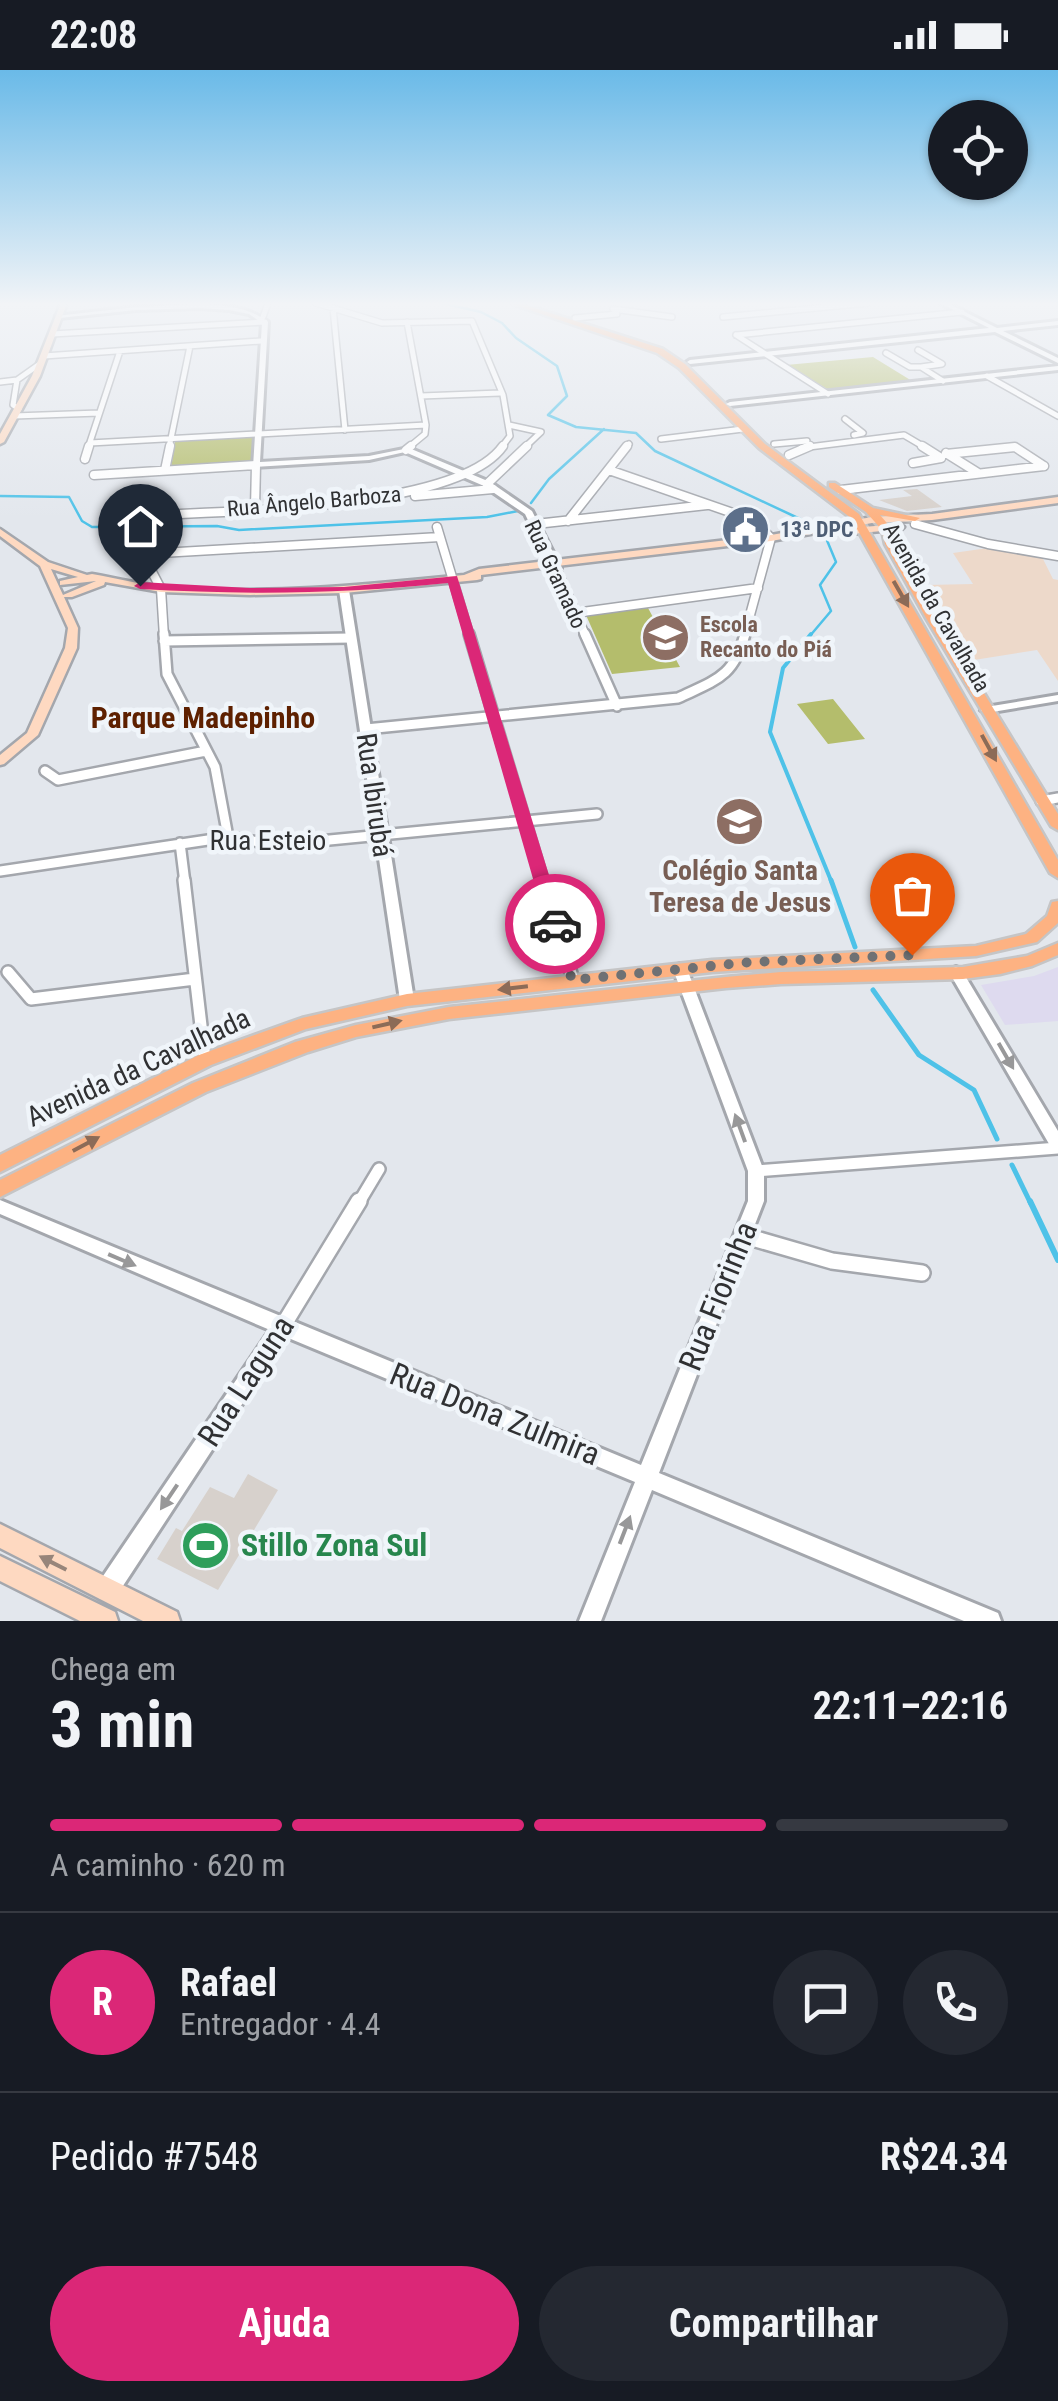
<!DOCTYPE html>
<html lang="pt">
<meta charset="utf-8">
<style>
body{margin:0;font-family:"Roboto Condensed",sans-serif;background:#242831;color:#f1f3f6;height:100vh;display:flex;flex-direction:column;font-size:38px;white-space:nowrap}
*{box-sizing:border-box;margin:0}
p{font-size:32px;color:#9ea1a6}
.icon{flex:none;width:55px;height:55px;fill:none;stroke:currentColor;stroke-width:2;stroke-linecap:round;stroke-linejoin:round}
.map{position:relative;height:1551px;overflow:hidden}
.side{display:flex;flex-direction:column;background:#171b24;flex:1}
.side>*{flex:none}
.controls{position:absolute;left:928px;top:30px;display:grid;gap:20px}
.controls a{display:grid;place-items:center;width:100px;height:100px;border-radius:50%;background:#171b24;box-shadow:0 2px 8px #0004;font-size:50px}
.pin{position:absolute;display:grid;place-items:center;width:85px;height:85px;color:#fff;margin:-102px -42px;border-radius:50% 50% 50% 0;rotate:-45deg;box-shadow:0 0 10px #0007}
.pin .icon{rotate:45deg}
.courier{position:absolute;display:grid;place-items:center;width:100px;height:100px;margin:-50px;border:8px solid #db2777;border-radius:50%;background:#fff;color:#222;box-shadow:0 2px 12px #0007}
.head em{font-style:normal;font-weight:700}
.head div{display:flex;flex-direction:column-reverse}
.head{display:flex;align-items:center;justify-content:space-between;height:170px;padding:0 50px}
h1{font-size:65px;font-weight:700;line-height:75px}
.bar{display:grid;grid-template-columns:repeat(4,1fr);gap:15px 10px;align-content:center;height:120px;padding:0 50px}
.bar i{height:12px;border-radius:8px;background:#363941}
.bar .current{background:#db2777}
.bar p{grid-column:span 4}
.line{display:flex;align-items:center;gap:25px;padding:0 50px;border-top:2px solid #363941}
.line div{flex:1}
.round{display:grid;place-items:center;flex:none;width:105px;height:105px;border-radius:52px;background:#242831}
.button{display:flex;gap:20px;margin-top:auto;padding:20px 50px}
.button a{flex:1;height:115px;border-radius:60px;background:#db2777;color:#fff;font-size:40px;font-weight:700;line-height:115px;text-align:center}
.button a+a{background:#242831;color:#f1f3f6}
.status{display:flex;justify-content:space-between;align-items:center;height:70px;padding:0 50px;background:#171b24;direction:ltr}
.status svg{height:28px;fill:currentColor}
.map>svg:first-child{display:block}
.commercial{fill:#dedaef}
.industrial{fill:#edd9ca}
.green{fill:#b4bd6c}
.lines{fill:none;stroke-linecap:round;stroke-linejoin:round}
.stream-far3{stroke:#4ec2e8;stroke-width:2.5}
.stream-far2{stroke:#4ec2e8;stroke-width:4}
.stream-far1{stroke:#4ec2e8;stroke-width:5}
.stream{stroke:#4ec2e8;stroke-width:6}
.building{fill:#d7d1cc}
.minor-far4-casing{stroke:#a4a7ad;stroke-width:8}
.minor-far3-casing{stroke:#a4a7ad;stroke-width:11}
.minor-far2-casing{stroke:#a4a7ad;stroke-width:14}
.minor-far1-casing{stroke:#a4a7ad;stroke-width:16}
.minor-casing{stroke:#a4a7ad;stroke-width:20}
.tertiary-casing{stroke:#a4a7ad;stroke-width:6}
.secondary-casing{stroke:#a4a7ad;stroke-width:5}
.primary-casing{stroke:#c5c5c6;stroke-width:5}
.minor-far4{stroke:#fff;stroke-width:5}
.minor-far3{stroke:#fff;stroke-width:8}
.minor-far2{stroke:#fff;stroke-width:9}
.minor-far1{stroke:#fff;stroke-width:11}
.minor{stroke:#fff;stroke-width:15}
.tertiary{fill:#fff;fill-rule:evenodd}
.secondary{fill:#fed9c1;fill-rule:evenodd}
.primary{fill:#fdb282;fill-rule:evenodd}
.oneway{fill:#8c6b57}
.oneway2{fill:#989899}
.oneway3{fill:#97857a}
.route{fill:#db2777}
.done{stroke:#6f7174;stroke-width:10;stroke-dasharray:0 18}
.labels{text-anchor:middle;stroke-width:9;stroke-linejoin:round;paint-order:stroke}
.far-street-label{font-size:22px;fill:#303133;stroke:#f0f5fa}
.far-service-label{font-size:22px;font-weight:bold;fill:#4e5e75;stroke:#f0f5fa;text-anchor:start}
.far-education-label{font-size:22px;font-weight:bold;fill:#785e54;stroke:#f0f5fa;text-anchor:start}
.street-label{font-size:28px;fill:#303133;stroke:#f0f5fa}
.education-label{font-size:28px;font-weight:bold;fill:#785e54;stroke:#f0f5fa}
.neighbourhood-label{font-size:30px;font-weight:bold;fill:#5e2000;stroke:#f0f5fa}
.near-street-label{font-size:32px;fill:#303133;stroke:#f0f5fa}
.near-leisure-label{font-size:32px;font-weight:bold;fill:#27864d;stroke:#f0f5fa;text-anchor:start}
</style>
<div class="status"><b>22:08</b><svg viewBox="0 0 49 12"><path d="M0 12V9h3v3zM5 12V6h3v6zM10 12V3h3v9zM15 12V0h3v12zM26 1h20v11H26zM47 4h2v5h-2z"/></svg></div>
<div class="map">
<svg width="1058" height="1551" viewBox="0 0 1058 1551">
<rect width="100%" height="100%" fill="#e3e7ed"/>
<path class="commercial" d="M 1058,897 L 1058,951 L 1005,955 L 981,915 L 1034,906 Z"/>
<path class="industrial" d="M 988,478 L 1042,487 L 1053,509 L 1058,510 L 1058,611 L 1037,580 L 974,590 L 926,515 L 973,514 L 953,483 Z"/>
<path class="green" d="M 873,287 L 912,311 L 829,320 L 786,295 Z
M 253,366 L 253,394 L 171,399 L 175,371 Z
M 648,538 L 680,597 L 612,604 L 586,545 Z
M 833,629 L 865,669 L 828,674 L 797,634 Z"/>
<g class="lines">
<path class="stream-far3" d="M 442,233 L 481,242 L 502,253 L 516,268 L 557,296 L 567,326 L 548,345 L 576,357 L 636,363 L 655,381 L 813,455
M 0,426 L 69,427 L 82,451 L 92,457 L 217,456 L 239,460 L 487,447 L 518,441
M 531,433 L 549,409 L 604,359
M 809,567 L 831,541 L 820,515 L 836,492 L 826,468"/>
<path class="stream-far2" d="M 811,564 L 783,598 L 770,662 L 832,813"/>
<path class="stream-far1" d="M 831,810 L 855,877
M 873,920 L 919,985 L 974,1020 L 997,1069
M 1012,1095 L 1031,1134"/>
<path class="stream" d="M 1030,1131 L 1058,1190"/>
</g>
<path class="building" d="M 917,419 L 942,437 L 907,441 L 879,430 L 912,426 L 903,420 Z
M 248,1404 L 278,1420 L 218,1520 L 157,1489 L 176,1458 L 182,1461 L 210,1417 L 234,1428 Z"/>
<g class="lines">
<defs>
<path id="minor-far4" d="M 316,233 L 382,253 L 472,251 L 503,325 L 510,366 L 501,378
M 333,238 L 345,360
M 263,247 L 268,233
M 723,247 L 868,233
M 575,248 L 617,244 L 613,239 L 672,247
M 407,252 L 426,355 L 425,364 L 408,378
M 52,264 L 265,252
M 736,265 L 962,242
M 736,265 L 828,324
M 918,280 L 942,294 L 921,297 L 943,311
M 886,283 L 910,297 L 921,297
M 44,286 L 261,271
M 987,306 L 1058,346
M 0,312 L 17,310
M 421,326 L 500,323
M 19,339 L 13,335 L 17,310 L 41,293
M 14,346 L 99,343
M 845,349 L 863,363 L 854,365
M 509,355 L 541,362 L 524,378
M 661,369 L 743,359
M 90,373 L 426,355
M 774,374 L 807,371
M 88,378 L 120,281
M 169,378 L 190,276
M 625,378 L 629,374
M 801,378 L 904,365 L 926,378
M 1001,378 L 1017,378"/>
<path id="minor-far3" d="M 406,380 L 411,376
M 946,383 L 978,403
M 946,384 L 1015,377 L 1044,396
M 789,385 L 810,376
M 85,389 L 89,376
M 913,393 L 941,388 L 922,376
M 165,400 L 170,376
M 609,400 L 753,450 L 771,468 L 744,567
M 94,405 L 256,395 L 255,438
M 487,414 L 527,376
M 841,420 L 1044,396
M 415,426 L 493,419
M 156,445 C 232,441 459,439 503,376
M 568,451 L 627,376
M 536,454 L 707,435
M 915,454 L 988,474 L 1058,486
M 437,457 L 470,567
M 137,473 L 161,519 L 164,567
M 144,484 L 440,467
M 556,498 L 586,567
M 575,543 L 758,518"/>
<path id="minor-far2" d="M 164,564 L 167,604 L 215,697 L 228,767
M 469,564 L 544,813
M 585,564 L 617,636
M 164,571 L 351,568
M 366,659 L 678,628 C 716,610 734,607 745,564
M 45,701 L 58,710 L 206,681
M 1041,731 L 1058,728
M 180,773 L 185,813
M 0,801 L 228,767 L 278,775 L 597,744"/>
<path id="minor-far1" d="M 184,810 L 205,990
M 543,810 L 573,910
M 8,902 L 31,929 L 195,909
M 756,1101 L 1058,1078
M 358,1134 L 379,1099"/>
<path id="minor" d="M 742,1165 L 832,1191 L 922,1203
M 281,1259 L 359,1131"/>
<path id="tertiary" d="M 940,233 L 947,233 L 997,258 L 1058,251 L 1058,255 L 1003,261 L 1058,288 L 1058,293 L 995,262 L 690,294 L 687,292 L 690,290 L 989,258 Z
M 200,234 C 226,236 247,236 268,252 L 260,392 L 369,386 L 409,378 L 490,412 L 532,441 L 561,498 L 559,500 L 551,498 L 525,444 L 484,416 L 405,382 L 369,390 L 253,397 L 262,253 L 249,244 L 229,240 L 200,238 L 136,240 L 59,248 L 56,246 L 136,237 Z
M 1058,296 L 1058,300 L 730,336 L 726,334 L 730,332 Z
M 344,517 L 349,520 L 414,930 L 412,934 L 402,934 L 400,930 L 339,520 Z
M 1058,625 L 1058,631 L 986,643 L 981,640 L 986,637 Z
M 680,894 L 685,896 L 687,899 L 764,1101 L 764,1131 L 659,1403 L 998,1543 L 1001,1551 L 964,1551 L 652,1420 L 601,1551 L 579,1551 L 635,1412 L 286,1267 L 115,1528 L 107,1531 L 99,1528 L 96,1520 L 99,1512 L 270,1260 L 0,1144 L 0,1130 L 641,1395 L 748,1131 L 748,1101 L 673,899 L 675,896 Z
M 956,897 L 961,899 L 1058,1061 L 1058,1081 L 1052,1079 L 949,902 L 951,899 Z"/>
<path id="secondary" d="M 61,233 L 67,233 L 40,306 L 4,372 L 0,374 L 0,364 L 32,306 Z
M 1058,427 L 1058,433 L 932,450 L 872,453 L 771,471 L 481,505 L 481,509 L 477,510 L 344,523 L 250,525 L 161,522 L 105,512 L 104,515 L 72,527 L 64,527 L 78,558 L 77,578 L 38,665 L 4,694 L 0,695 L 0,685 L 27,663 L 65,578 L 68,558 L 40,496 L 0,466 L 0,459 L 48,492 L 87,505 L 92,504 C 115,508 138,514 161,516 C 260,526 366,515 464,505 L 479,499 L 771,465 L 872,447 L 932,444 ZM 51,499 L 78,507 L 60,511 L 60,515 L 96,511 L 63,525 Z
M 899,454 L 904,457 L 902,459 L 851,464 L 846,461 L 851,458 Z
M 0,1454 L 177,1542 L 180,1551 L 143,1551 L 0,1478 Z
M 0,1486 L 115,1542 L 118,1551 L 80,1551 L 0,1511 Z"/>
<path id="primary" d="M 509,233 L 519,233 L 663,279 L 685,294 L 765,374 L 859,444 L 1058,790 L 1058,808 L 1050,803 L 851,448 L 759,378 L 679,298 L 657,283 Z
M 829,413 L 835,413 L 873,438 L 920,448 L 915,451 L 880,445 L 892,459 L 895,474 L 938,548 L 1058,744 L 1058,760 L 1051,756 L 926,548 L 885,474 L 882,460 L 866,442 L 829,417 Z
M 1058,831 L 1058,853 L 1037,872 L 976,886 L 712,902 L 407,936 L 306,959 L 211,995 L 0,1102 L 0,1085 L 199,985 L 302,948 L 407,924 L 712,890 L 976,876 L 1026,864 L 1047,846 L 1052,832 Z
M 1058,873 L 1058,885 L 1032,896 L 1000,904 L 963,909 L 781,914 L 726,918 L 449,949 L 356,967 L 308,982 L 206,1022 L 0,1127 L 0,1110 L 193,1013 L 295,972 L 356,955 L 449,937 L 726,907 L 781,902 L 963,897 L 1027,886 Z"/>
</defs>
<use href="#minor-far4" class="minor-far4-casing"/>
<use href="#minor-far3" class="minor-far3-casing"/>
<use href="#minor-far2" class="minor-far2-casing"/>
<use href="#minor-far1" class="minor-far1-casing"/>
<use href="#minor" class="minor-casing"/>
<use href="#tertiary" class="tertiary-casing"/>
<use href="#secondary" class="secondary-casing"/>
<use href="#primary" class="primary-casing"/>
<use href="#minor-far4" class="minor-far4"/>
<use href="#minor-far3" class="minor-far3"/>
<use href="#minor-far2" class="minor-far2"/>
<use href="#minor-far1" class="minor-far1"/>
<use href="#minor" class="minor"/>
<use href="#tertiary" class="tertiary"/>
<use href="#secondary" class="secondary"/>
<use href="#primary" class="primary"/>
</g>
<defs><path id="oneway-solid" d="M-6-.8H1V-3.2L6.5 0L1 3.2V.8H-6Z" transform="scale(2.5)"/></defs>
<g class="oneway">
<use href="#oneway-solid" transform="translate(901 524) rotate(60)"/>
<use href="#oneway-solid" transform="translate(989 678) rotate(61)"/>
<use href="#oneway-solid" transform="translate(513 918) rotate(173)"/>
<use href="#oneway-solid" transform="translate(387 954) rotate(-13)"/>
<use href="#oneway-solid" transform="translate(86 1074) rotate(-28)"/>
</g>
<g class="oneway2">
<use href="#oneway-solid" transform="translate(1006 986) rotate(60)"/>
<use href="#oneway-solid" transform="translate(740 1058) rotate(-110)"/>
<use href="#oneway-solid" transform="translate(122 1190) rotate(23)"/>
<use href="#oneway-solid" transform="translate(169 1427) rotate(124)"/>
<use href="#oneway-solid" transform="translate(625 1460) rotate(-69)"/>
</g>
<use class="oneway3" href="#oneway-solid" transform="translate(53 1493) rotate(-153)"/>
<linearGradient id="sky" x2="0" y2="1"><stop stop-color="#6abae8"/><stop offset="0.52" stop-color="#f2f4f7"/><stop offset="1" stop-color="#f2f4f7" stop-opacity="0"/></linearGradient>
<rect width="1058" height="450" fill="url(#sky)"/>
<path class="route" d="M 457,506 L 564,854 L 561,858 L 555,859 L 546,854 L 448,513 C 344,524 245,525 140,519 L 134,516 L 140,512 L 250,518 L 344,517 Z"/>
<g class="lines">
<path class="done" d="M 555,854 L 572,910 L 752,892 L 912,885"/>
</g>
<defs>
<symbol id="civic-disc" viewBox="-11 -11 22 22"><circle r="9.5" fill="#5c6f8a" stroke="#f0f5fa"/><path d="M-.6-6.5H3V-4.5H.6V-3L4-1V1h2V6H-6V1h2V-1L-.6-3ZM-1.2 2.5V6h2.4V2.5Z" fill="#fff"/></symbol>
<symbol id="school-disc" viewBox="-11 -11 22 22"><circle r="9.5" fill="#8d6e63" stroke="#f0f5fa"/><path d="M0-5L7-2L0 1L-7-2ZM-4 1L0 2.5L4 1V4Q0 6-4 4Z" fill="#fff"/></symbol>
<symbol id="stadium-disc" viewBox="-11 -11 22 22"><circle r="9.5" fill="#2e9e5b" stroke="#f0f5fa"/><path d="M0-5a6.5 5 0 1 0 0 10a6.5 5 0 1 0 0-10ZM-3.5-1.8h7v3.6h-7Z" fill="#fff"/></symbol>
</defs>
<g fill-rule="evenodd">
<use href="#civic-disc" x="718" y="432" width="55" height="55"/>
<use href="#school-disc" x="638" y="540" width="55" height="55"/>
<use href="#school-disc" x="712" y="724" width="55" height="55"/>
<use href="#stadium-disc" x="178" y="1448" width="55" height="55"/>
</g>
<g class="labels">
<g class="far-street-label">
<text transform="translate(314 431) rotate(-5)" y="8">Rua Ângelo Barboza</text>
<text transform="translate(556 504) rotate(65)" y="8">Rua Gramado</text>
<text transform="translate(937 537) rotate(60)" y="8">Avenida da Cavalhada</text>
</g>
<g class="far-service-label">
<text x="780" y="467">13ª DPC</text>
</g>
<g class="far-education-label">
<text x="700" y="562">Escola<tspan x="700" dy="25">Recanto do Piá</tspan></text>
</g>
<g class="street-label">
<text transform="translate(375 725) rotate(82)" y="10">Rua Ibirubá</text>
<text x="268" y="780">Rua Esteio</text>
<text transform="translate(138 997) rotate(-25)" y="10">Avenida da Cavalhada</text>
</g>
<g class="education-label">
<text x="740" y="810">Colégio Santa<tspan x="740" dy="32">Teresa de Jesus</tspan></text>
</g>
<g class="neighbourhood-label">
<text x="203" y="658">Parque Madepinho</text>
</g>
<g class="near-street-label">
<text transform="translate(718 1226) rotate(-68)" y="11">Rua Fiorinha</text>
<text transform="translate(246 1311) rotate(-57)" y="11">Rua Laguna</text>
<text transform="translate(495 1344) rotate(22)" y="11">Rua Dona Zulmira</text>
</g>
<g class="near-leisure-label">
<text x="241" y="1486">Stillo Zona Sul</text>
</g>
</g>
</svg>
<div class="controls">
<a><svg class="icon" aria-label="locate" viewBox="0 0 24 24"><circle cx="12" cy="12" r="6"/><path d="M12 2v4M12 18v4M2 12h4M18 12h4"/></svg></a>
</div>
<div class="pin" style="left:912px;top:885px;background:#ea580c"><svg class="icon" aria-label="bag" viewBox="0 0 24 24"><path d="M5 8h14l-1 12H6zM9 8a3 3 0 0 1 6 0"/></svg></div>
<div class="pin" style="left:140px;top:516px;background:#1f2937"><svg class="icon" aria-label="home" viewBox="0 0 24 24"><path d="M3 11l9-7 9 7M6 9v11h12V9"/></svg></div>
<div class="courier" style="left:555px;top:854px"><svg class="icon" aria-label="car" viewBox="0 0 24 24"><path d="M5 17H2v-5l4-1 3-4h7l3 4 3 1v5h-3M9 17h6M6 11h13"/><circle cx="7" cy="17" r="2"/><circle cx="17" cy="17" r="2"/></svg></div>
</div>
<section class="side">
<div class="head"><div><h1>3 min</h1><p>Chega em</p></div><em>22:11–22:16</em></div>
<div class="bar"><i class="current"></i><i class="current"></i><i class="current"></i><i></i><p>A caminho · 620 m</p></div>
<div class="line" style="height:180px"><b class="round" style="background:#db2777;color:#fff">R</b><div><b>Rafael</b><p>Entregador · 4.4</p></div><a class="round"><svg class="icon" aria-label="chat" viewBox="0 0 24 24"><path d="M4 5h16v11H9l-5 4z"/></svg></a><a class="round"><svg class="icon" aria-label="phone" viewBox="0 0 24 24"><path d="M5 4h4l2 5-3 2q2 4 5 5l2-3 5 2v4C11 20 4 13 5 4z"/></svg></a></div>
<div class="line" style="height:130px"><div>Pedido #7548</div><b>R$24.34</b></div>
<div class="button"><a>Ajuda</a><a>Compartilhar</a></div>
</section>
